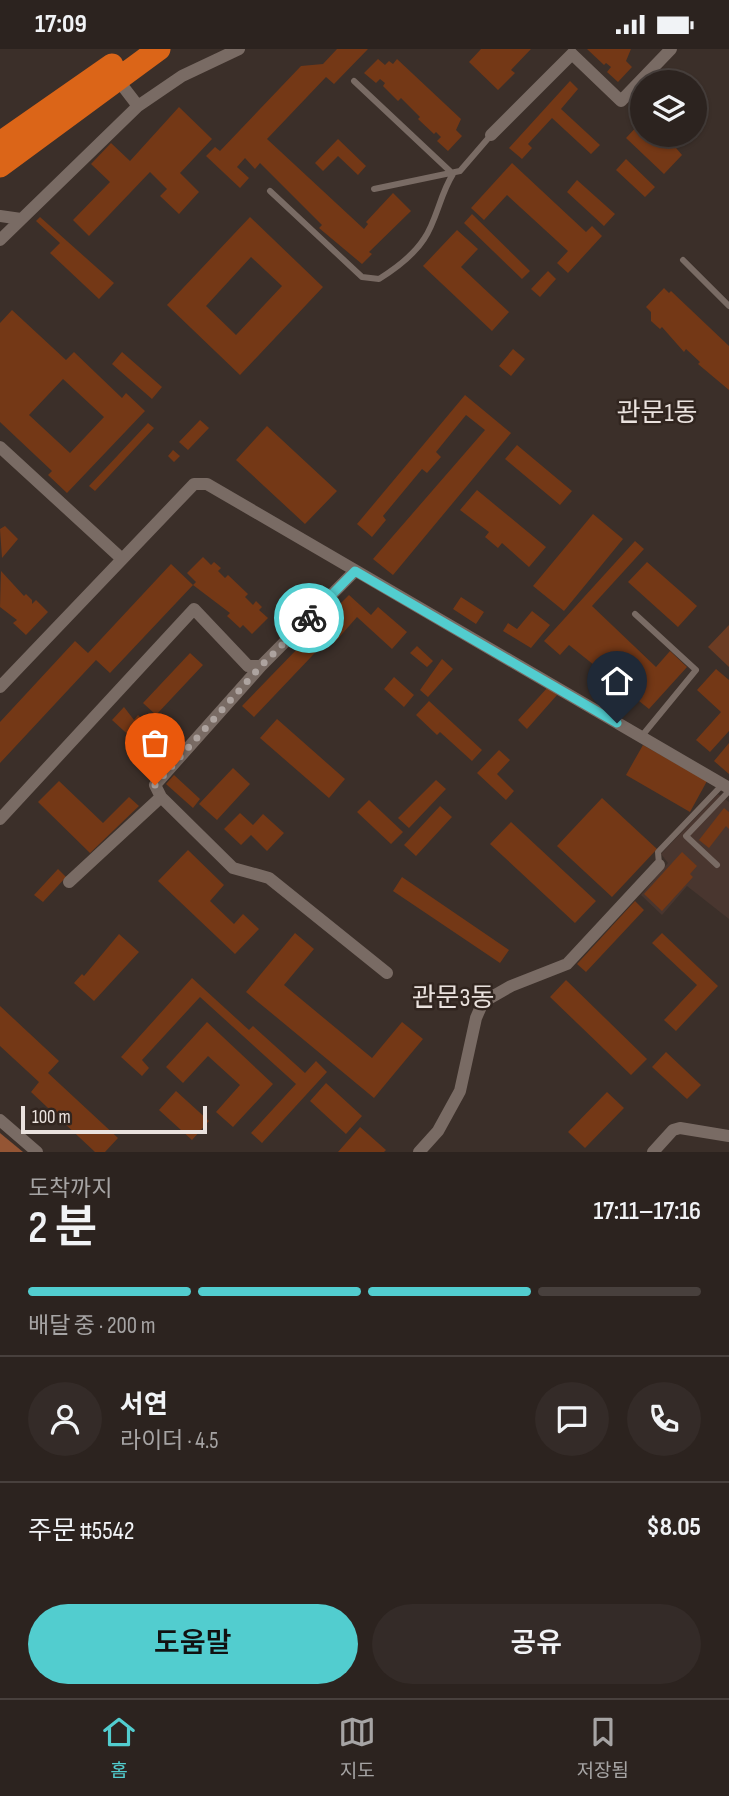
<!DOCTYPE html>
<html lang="ko">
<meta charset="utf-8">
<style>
body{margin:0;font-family:"Sofia Sans Condensed","Noto Sans KR",sans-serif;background:#342b28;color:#f1f3f6;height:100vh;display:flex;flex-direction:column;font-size:26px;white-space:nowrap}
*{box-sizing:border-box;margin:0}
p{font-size:23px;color:#a6a4a4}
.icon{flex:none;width:38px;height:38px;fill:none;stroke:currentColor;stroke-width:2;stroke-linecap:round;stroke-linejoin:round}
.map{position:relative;height:1103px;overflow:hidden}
.panel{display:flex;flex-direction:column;background:#2c231f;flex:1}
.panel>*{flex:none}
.tools{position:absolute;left:630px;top:21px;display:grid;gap:14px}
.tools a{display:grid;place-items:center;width:77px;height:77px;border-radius:50%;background:#2c231f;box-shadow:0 2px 5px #0004,0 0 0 2px #48403d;font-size:35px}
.scale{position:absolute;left:21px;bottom:18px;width:186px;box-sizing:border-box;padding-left:7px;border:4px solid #eae2de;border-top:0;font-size:19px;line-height:24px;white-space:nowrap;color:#eae2de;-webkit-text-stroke:5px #31251f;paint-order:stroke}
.pin{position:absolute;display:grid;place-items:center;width:60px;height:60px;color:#fff;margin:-72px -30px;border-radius:50% 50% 50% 0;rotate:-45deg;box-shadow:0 0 7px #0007}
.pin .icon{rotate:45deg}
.courier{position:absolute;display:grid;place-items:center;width:70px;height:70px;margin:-35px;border:5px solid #52cdcf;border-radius:50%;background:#fff;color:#222;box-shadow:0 2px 9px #0007}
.head em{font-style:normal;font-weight:600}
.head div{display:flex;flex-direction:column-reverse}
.head{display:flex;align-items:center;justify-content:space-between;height:119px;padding:0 28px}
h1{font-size:46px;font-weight:600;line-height:52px}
.bar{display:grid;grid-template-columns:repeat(4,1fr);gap:10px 7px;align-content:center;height:84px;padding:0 28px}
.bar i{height:9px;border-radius:5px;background:#48403d}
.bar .current{background:#52cdcf}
.bar p{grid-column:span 4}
.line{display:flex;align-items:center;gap:18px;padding:0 28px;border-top:2px solid #48403d}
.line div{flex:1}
.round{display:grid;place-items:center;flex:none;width:74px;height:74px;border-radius:37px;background:#342b28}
.cta{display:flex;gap:14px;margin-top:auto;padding:14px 28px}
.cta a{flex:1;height:80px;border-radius:42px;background:#52cdcf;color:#111;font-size:28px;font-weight:600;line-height:80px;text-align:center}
.cta a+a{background:#342b28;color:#f1f3f6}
.status{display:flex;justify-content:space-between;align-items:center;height:49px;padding:0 35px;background:#2c231f;direction:ltr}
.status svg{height:19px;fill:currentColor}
.menu{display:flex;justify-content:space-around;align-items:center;height:98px;border-top:2px solid #48403d;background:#2c231f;font-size:19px;color:#a6a4a4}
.menu a{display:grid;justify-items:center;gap:4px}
.menu .current{color:#52cdcf}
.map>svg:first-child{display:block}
.built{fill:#49362f}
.green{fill:#6c3c23}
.forest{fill:#945534}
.building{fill:#743816;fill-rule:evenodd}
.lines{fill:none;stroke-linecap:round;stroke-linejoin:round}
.lane{stroke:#796b64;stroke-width:6}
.street{stroke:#796b64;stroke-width:12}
.highway{stroke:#db6518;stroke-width:23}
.done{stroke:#ada39f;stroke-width:7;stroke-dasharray:0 12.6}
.route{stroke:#52cdcf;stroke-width:9}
.labels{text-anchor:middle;stroke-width:5;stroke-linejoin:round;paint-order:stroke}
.quarter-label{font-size:26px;fill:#eae2de;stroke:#31251f}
</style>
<div class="status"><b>17:09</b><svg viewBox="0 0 49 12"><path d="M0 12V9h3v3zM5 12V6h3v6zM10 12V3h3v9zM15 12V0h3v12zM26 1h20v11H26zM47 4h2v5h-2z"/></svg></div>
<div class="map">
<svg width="729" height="1103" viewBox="0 0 729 1103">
<rect width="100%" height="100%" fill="#3b2f29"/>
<path class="built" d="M 718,745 L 729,753 L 729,870 L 687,837 L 662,866 L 641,846 L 668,814 L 661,805 Z"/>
<path class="green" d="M 729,576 L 729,618 L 708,598 Z"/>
<path class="forest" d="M 0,1084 L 23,1103 L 0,1103 Z"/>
<path class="building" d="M 337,0 L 368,0 L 334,35 L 326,28 L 267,90 L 364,180 L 368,175 L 366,173 L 393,144 L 411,162 L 369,203 L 372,205 L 362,215 L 319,179 L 322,176 L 260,114 L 255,120 L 245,109 L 237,118 L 249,129 L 240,139 L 206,107 L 215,98 L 220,102 L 301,17 L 323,15 Z
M 481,0 L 531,0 L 511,21 L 515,24 L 498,41 L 469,13 Z
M 587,0 L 631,0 L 626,12 L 632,18 L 618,33 L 607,23 L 611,18 L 606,14 L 604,16 Z
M 378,10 L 385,16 L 389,12 L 393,15 L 397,10 L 461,70 L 456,81 L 462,87 L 448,102 L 437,92 L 441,88 L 436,83 L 434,85 L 418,70 L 420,68 L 401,49 L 398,52 L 383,37 L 385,34 L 380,30 L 376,34 L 364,24 Z
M 570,32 L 578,40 L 561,60 L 600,96 L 591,105 L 552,69 L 528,95 L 532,99 L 522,110 L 509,99 Z
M 179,58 L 212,90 L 180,124 L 199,143 L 179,165 L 160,147 L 167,140 L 150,123 L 89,187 L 73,171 L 110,133 L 91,115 L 111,94 L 130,112 Z
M 642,72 L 642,86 L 665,86 L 682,106 L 664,125 L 626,89 Z
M 338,90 L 366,117 L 358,126 L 338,107 L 323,122 L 315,114 Z
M 626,110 L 655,138 L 645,148 L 616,121 Z
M 512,114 L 586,183 L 592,177 L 602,187 L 568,224 L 557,214 L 568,202 L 507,146 L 484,171 L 471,159 Z
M 577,131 L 615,165 L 604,177 L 567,143 Z
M 472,165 L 530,222 L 522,230 L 464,174 Z
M 40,168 L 114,234 L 99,250 L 50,204 L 60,194 L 36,172 Z
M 250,168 L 323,238 L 240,326 L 167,256 ZM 251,208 L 282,237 L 236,286 L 206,257 Z
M 457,181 L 478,200 L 461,218 L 509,263 L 492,282 L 423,217 Z
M 548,222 L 556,230 L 540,248 L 531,240 Z
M 664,239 L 669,244 L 671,242 L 729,297 L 729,341 L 698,315 L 700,313 L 686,300 L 684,303 L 662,278 L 660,280 L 651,272 L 651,263 L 646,258 Z
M 12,261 L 66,311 L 74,303 L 122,349 L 126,344 L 145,362 L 67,444 L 48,426 L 52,422 L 0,373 L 0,274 ZM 63,330 L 104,368 L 70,404 L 29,366 Z
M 513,300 L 525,310 L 511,327 L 499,317 Z
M 122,303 L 162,338 L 152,350 L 112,315 Z
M 465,346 L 511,384 L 393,526 L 373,510 L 485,381 L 466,366 L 436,403 L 441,408 L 427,424 L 422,420 L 383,467 L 386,471 L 372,488 L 357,475 Z
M 200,371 L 209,379 L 188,401 L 179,393 Z
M 148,374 L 154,379 L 95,442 L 89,437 Z
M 267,377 L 337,442 L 305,475 L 236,411 Z
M 517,396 L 572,442 L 560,456 L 505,410 Z
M 173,401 L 180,407 L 174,413 L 168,407 Z
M 477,441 L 546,498 L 529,518 L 502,494 L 498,499 L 485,488 L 489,483 L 460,461 Z
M 593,465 L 623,490 L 564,562 L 533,537 Z
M 5,477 L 18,490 L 2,509 L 0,480 Z
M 635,492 L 644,500 L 592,557 L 656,618 L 670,602 L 687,618 L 649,660 L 569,596 L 560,606 L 544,592 Z
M 203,508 L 211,516 L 214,513 L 221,519 L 218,522 L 225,529 L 228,526 L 248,545 L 245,548 L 253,556 L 256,552 L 262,558 L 259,561 L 268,569 L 252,585 L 243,576 L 240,579 L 227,567 L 230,564 L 193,536 L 196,533 L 187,524 Z
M 647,513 L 697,557 L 678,578 L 628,533 Z
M 171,515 L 193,536 L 110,624 L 96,611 L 0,714 L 0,673 L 75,592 L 88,604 Z
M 1,522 L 24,547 L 26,545 L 32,551 L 32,555 L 36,551 L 48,563 L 26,586 L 13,574 L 17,571 L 0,558 Z
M 349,546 L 371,566 L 378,558 L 407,583 L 392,600 L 357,568 L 335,593 L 330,588 L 254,668 L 242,657 L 300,597 L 305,602 L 312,595 L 306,589 Z
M 461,548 L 484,563 L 476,575 L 453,560 Z
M 532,562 L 550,576 L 531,599 L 503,582 L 508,574 L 517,580 Z
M 417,597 L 433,612 L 427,618 L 410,604 Z
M 190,604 L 203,616 L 156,666 L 143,654 Z
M 442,610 L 453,620 L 428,648 L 420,641 Z
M 716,620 L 729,631 L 729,682 L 710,703 L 696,691 L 721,663 L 697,641 Z
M 394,628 L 414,646 L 404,658 L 384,640 Z
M 548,638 L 557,646 L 527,680 L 518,671 Z
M 429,652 L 482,701 L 472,712 L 440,683 L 437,686 L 416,666 Z
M 124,658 L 134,671 L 138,666 L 148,676 L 144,680 L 158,689 L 146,702 L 112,671 Z
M 277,670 L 345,730 L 329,749 L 260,689 Z
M 729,694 L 729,725 L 714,712 Z
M 643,696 L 707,732 L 690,763 L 626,726 Z
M 499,701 L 510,711 L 497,725 L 514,742 L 506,751 L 477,724 Z
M 233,719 L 250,735 L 217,771 L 199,755 Z
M 174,726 L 200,750 L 193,759 L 166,735 Z
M 436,731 L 446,740 L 409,779 L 398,769 Z
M 59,732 L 103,774 L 129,748 L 139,757 L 90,804 L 38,753 Z
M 602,749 L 657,800 L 612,848 L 557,797 Z
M 369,751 L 403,783 L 391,795 L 357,763 Z
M 440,757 L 452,768 L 416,807 L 404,796 Z
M 724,759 L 729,763 L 729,780 L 726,777 L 709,799 L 699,791 Z
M 240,764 L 253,776 L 263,765 L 284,784 L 267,802 L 251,786 L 241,796 L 224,780 Z
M 511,773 L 596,852 L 575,874 L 490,795 Z
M 188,801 L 224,836 L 210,852 L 234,875 L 243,865 L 259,880 L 235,905 L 158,832 Z
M 682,803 L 697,817 L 690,825 L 693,828 L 662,862 L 644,845 Z
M 58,820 L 66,828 L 43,853 L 34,846 Z
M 402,828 L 509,901 L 500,914 L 393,842 Z
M 635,852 L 644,861 L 586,923 L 577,915 Z
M 295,884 L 314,900 L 284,936 L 372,1009 L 402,973 L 423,990 L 374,1049 L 246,943 Z
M 662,884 L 718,937 L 676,982 L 664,971 L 697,936 L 652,894 Z
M 119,885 L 139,903 L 94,952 L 74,934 L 82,925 L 84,927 Z
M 192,929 L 249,981 L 253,977 L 305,1024 L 316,1012 L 327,1023 L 262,1094 L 251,1084 L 296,1035 L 200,948 L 142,1011 L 149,1019 L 142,1027 L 121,1008 Z
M 566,931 L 647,1010 L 631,1026 L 550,948 Z
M 0,957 L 59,1012 L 48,1024 L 118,1089 L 105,1103 L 95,1103 L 31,1043 L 39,1033 L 0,997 Z
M 207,973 L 273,1035 L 233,1078 L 216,1063 L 240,1036 L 208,1007 L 183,1034 L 166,1018 Z
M 666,1003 L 701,1036 L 687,1050 L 652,1018 Z
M 326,1034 L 362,1067 L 346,1085 L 310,1052 Z
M 176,1042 L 209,1072 L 192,1091 L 159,1061 Z
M 607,1043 L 624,1059 L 585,1099 L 568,1083 Z
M 360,1078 L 386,1101 L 384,1103 L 338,1103 Z"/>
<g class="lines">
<path class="lane" d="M 374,140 L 460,122 L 491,86
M 270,142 L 362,228 L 379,230 C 395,220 413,207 424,190 C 437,171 440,145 453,125 L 354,32
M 683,211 L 729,257
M 635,565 L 696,621 L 641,688
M 659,815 L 658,803 L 723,735
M 717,816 L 686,787 L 729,742"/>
<path class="street" d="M 118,31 L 138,57
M 491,86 L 572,5 L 621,52 L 671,0
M 0,167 L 21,170
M 0,191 L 138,57 L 182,27 L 239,0
M 0,398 L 122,510
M 355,522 L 261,617 L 155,736 L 161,748 L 233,819 L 269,829 L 387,924
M 0,638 L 194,435 L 207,435 L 729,739
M 0,770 L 194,560 L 248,617 L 261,617
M 69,833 L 161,748
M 0,1071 L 37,1103
M 419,1103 L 438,1082 L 460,1042 L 476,969 L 483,953 L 511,937 L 567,915 L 659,816
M 653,1103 L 673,1081 L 680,1079 L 729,1087"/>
<path class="highway" d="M 0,94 L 112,16
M 0,117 L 159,0"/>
</g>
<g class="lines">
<path class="done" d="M 155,736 L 261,617 L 309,569"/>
<path class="route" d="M 309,569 L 355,522 L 617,674"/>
</g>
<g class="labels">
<g class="quarter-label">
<text x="657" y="372">관문1동</text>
<text x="453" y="957">관문3동</text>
</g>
</g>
</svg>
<div class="tools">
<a><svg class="icon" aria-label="layers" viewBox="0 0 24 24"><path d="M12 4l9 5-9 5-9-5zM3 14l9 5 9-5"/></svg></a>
</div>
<div class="scale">100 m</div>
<div class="pin" style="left:155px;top:736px;background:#ea580c"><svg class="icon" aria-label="bag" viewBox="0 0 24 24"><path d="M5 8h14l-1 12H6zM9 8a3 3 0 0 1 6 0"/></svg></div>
<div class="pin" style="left:617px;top:674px;background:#1f2937"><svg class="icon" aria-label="home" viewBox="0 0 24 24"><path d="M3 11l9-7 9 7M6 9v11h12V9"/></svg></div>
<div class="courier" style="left:309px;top:569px"><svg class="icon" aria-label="bike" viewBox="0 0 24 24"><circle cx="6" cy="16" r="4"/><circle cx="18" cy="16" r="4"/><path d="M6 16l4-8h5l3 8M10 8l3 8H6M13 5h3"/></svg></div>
</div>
<section class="panel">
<div class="head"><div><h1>2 분</h1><p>도착까지</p></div><em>17:11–17:16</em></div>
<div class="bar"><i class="current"></i><i class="current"></i><i class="current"></i><i></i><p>배달 중 · 200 m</p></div>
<div class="line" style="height:126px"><a class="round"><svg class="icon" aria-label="person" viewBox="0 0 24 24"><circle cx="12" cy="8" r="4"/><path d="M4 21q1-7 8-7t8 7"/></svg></a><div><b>서연</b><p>라이더 · 4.5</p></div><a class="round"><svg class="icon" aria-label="chat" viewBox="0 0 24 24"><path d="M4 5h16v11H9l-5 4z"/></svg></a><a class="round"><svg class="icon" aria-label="phone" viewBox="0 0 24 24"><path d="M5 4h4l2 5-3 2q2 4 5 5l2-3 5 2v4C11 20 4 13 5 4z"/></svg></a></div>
<div class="line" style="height:91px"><div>주문 #5542</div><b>$8.05</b></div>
<div class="cta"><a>도움말</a><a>공유</a></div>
</section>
<nav class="menu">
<a class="current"><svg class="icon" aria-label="home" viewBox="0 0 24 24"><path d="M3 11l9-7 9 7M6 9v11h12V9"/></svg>홈</a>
<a><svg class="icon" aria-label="map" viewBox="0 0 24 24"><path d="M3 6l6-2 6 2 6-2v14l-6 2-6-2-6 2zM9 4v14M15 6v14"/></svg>지도</a>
<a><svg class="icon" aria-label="saved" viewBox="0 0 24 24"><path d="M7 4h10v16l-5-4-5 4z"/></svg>저장됨</a>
</nav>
